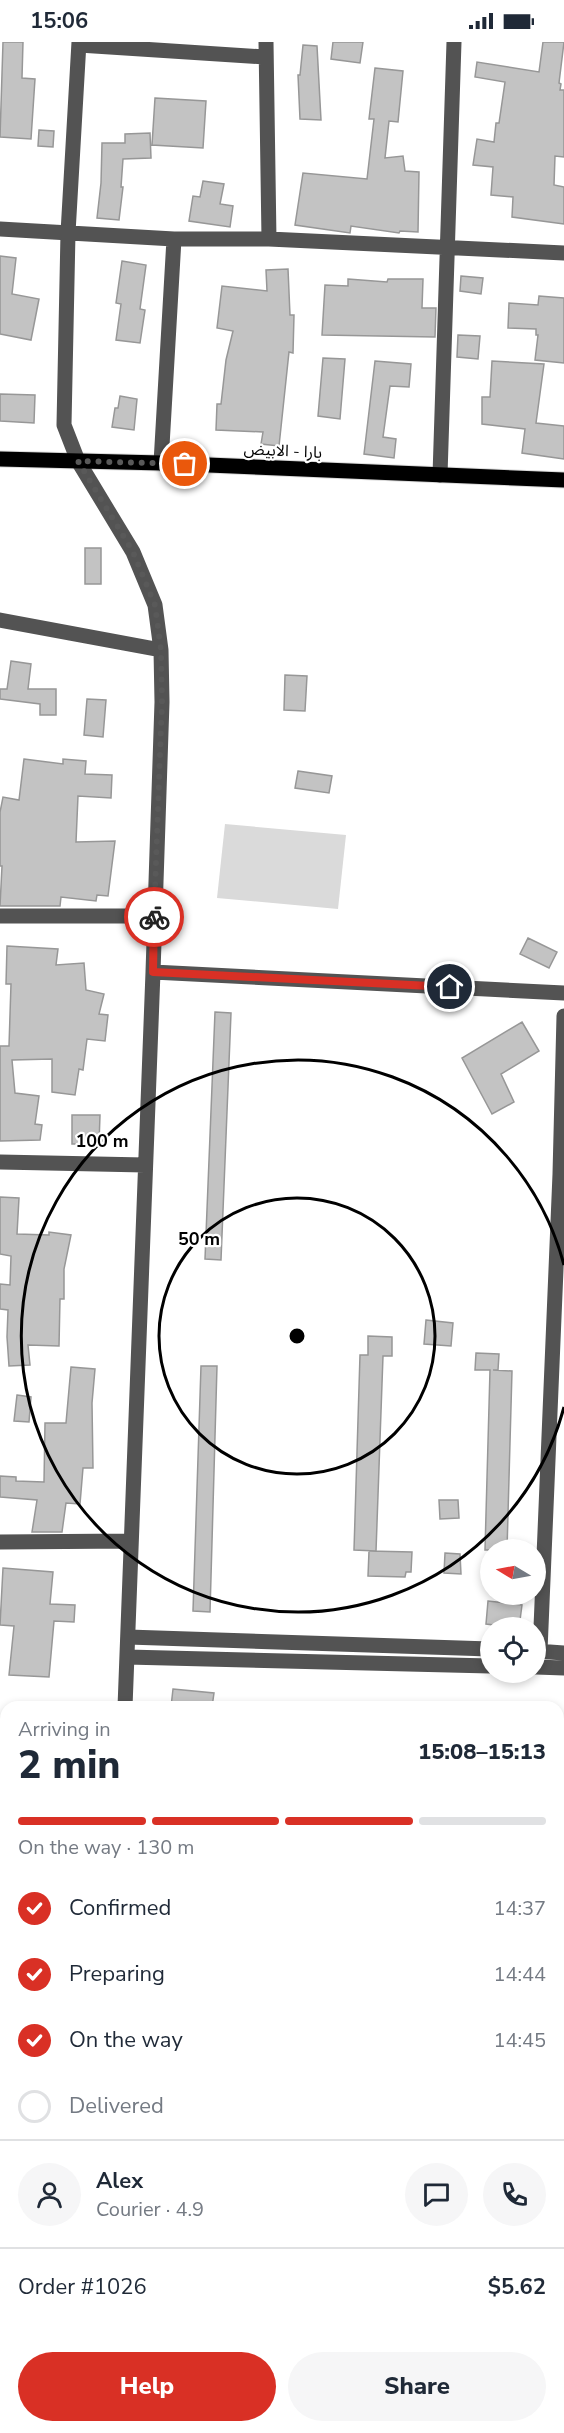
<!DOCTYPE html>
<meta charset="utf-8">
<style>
body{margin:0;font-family:"Nunito Sans","Noto Sans Arabic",sans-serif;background:#f6f6f7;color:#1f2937;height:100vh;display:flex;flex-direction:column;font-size:22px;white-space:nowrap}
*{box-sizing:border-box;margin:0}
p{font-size:20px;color:#747a83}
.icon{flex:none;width:33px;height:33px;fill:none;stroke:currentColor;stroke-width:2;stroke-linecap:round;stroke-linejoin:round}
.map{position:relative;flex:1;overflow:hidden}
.panel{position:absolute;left:0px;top:1659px;width:564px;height:732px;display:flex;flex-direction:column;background:#fff;border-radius:18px 18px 0 0;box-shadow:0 3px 9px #0003}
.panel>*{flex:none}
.needle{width:39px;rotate:280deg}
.fabs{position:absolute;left:480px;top:1497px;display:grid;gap:12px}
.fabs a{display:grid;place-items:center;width:66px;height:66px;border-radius:50%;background:#fff;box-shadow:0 3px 9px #0003;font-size:30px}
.pin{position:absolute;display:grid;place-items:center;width:51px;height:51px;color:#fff;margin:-26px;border:3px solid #fff;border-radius:50%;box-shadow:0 2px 6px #0007}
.courier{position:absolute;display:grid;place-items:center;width:60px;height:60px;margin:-30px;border:4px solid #d93025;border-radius:50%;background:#fff;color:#222;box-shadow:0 2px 8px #0007}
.summary em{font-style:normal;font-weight:800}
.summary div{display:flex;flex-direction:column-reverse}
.summary{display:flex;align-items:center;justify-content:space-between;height:102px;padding:0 18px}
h1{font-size:39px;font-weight:800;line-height:45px}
.bar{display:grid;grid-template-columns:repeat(4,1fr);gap:9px 6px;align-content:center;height:72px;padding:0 18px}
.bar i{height:8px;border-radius:4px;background:#e0e1e3}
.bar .current{background:#d93025}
.bar p{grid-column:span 4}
.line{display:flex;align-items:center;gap:15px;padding:0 18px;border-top:2px solid #e0e1e3}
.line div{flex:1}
.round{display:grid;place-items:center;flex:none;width:63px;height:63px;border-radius:32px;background:#f6f6f7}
ol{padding:0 18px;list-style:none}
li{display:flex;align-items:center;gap:18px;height:66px}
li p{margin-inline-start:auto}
li .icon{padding:6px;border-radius:50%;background:#d93025;color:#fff;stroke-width:4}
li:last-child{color:#747a83}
li i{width:33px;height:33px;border:3px solid #e0e1e3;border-radius:50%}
.cta{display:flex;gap:12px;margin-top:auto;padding:12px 18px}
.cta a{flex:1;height:69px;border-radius:36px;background:#d93025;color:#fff;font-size:24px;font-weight:800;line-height:69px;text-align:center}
.cta a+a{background:#f6f6f7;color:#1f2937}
.status{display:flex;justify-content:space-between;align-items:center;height:42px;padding:0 30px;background:#fff;direction:ltr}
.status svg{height:16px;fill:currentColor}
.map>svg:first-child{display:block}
.green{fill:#dadada}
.building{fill:#c3c3c3;stroke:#979797;stroke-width:1.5}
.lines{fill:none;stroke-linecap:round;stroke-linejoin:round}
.major-casing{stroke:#dbdbdb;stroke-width:17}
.minor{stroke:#535353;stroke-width:15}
.major{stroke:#000;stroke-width:15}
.done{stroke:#595959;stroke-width:6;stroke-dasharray:0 10.8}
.route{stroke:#d93025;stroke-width:8}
.ring{fill:none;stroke:#000;stroke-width:3}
.labels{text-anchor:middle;stroke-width:4.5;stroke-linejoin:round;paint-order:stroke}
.street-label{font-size:16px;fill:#000;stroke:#fff}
.centre{fill:#000;stroke:#fff;stroke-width:3}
.ring-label{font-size:18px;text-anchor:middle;font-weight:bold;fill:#000;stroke:#fff;stroke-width:4.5;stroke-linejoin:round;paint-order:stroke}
</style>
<div class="status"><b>15:06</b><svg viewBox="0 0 49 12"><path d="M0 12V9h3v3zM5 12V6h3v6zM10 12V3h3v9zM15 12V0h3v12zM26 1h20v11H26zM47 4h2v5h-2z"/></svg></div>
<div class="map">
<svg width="564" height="2391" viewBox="0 0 564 2391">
<rect width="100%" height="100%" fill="#fff"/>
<path class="green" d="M 225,782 L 346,793 L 338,867 L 217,856 Z"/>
<path class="building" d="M 3,0 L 23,0 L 22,36 L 35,37 L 31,97 L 0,95 Z
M 333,0 L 363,0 L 360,21 L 331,17 Z
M 543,0 L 564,0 L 559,41 L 561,42 L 560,48 L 564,48 L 564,115 L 555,114 L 554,143 L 564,145 L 564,182 L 512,175 L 513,155 L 491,153 L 493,125 L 473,123 L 477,97 L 494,100 L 496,81 L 499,81 L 505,40 L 475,35 L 477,20 L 539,30 Z
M 303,3 L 317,4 L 321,78 L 300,77 L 298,33 L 300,33 Z
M 375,26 L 403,29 L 398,80 L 389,79 L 385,116 L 403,114 L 405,129 L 419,130 L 418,190 L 400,189 L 399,191 L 351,184 L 350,191 L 295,183 L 303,131 L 367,137 L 374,77 L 369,77 Z
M 155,56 L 206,59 L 203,106 L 152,103 Z
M 39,88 L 54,89 L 53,105 L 38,104 Z
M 150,91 L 151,116 L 123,117 L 121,145 L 123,145 L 119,178 L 97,176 L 101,141 L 102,101 L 125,101 L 125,92 Z
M 203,139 L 224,142 L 220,162 L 233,164 L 230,185 L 189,179 L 193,154 L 200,155 Z
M 0,214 L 16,216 L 12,252 L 39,257 L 31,298 L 0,292 Z
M 122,219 L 146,223 L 140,267 L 145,268 L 140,301 L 116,298 L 121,262 L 116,261 Z
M 288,227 L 290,273 L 294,273 L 293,311 L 289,310 L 279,404 L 261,402 L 263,390 L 216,388 L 217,362 L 221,362 L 226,318 L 233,289 L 217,286 L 222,244 L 267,249 L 266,228 Z
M 461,234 L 483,236 L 481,252 L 460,249 Z
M 348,237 L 387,240 L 388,237 L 423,237 L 422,266 L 436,266 L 435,295 L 322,293 L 325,243 L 348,244 Z
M 539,254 L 564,256 L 564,321 L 535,318 L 538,293 L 536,293 L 536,287 L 508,286 L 509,261 L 538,263 Z
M 458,293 L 480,294 L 478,317 L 457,315 Z
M 323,316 L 345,317 L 340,377 L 318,374 Z
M 375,319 L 411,322 L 409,345 L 390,344 L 383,395 L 396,397 L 394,416 L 364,412 Z
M 492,319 L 544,322 L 536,381 L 564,384 L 564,417 L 522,411 L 525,387 L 482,382 L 482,355 L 490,355 Z
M 0,352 L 35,353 L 34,381 L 0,379 Z
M 120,354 L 137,357 L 134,388 L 112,385 L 115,366 L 118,366 Z
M 85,506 L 101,506 L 101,542 L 85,542 Z
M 11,619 L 31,622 L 28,647 L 56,647 L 56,673 L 40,673 L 40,662 L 0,657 L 0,647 L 7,647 Z
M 285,633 L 307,634 L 305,669 L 284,668 Z
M 87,657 L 106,658 L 103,695 L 84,693 Z
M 24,717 L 63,722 L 63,717 L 86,719 L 85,732 L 112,733 L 111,756 L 78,754 L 76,800 L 115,799 L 108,854 L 97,853 L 96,859 L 61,855 L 60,864 L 0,864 L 2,824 L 0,824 L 0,770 L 3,755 L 19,758 Z
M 298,729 L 332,734 L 329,751 L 295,746 Z
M 528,896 L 557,910 L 549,926 L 520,912 Z
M 7,904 L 58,907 L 56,923 L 84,921 L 86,948 L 104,952 L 99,972 L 108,973 L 105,999 L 87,997 L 83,1028 L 79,1027 L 75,1053 L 52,1050 L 52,1017 L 12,1018 L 15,1051 L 39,1054 L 35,1082 L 42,1083 L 40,1098 L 0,1099 L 0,1004 L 9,1004 L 11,942 L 6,942 Z
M 215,970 L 231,971 L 221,1218 L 205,1217 Z
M 522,980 L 539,1009 L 501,1032 L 514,1060 L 492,1072 L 462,1016 Z
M 72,1073 L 100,1073 L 99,1102 L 72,1102 Z
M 0,1155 L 19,1156 L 17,1192 L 49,1193 L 49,1190 L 71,1193 L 64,1227 L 64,1257 L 60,1257 L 59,1304 L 28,1303 L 30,1323 L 9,1324 L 7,1295 L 8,1268 L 0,1267 L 0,1242 L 10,1243 L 11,1214 L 0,1212 Z
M 426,1278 L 453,1281 L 451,1304 L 424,1302 Z
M 368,1294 L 392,1295 L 392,1314 L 383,1314 L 376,1509 L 354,1508 L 360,1313 L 368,1313 Z
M 476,1311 L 499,1312 L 498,1328 L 493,1328 L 512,1329 L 507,1508 L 485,1508 L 490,1328 L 475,1328 Z
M 201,1324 L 217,1324 L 210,1570 L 193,1569 Z
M 71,1325 L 95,1327 L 92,1361 L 93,1426 L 83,1426 L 80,1462 L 66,1461 L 62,1490 L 32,1490 L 37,1458 L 0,1455 L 0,1434 L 16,1435 L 16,1439 L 44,1440 L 45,1381 L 66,1381 Z
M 17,1353 L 31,1355 L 29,1380 L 14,1379 Z
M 439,1458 L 458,1458 L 459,1476 L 440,1477 Z
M 369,1509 L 412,1510 L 411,1530 L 406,1530 L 405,1535 L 368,1534 Z
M 445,1511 L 460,1512 L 461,1532 L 444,1531 Z
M 3,1526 L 53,1530 L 50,1562 L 75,1563 L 74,1580 L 54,1579 L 49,1635 L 9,1633 L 14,1584 L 0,1583 Z
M 488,1559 L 522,1563 L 519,1586 L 486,1582 Z
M 173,1647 L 214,1651 L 212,1665 L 171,1665 Z"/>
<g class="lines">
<defs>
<path id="major" d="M 0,417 L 161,421 L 564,438"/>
</defs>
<use href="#major" class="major-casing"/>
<path class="minor" d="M 79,0 L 68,191 L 64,383 L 78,419 L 133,510 L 155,563 L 161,608 L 162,660 L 153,930 L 125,1665
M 266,0 L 269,197
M 79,3 L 265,15
M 0,187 L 174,197 L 269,197 L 564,211
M 161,421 L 174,197
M 440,433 L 454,0
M 0,578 L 161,608
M 0,874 L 154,874
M 153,930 L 564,951
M 0,1120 L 145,1123
M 0,1500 L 130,1499
M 128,1595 L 490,1607
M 536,1609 L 564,1611
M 540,1609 L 560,1132 L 564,974
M 127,1615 L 490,1624
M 536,1625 L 564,1626
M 558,1817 L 564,1817
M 0,1876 L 6,1876
M 558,2067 L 564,2051
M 0,2269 L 6,2269
M 558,2275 L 564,2275
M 99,2391 L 99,2385
M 309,2391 L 309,2385"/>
<use href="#major" class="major"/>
</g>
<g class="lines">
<path class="done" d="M 154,875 L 162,660 L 161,608 L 155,563 L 133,510 L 78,419 L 185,422"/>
<path class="route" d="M 154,875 L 153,930 L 450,945"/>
</g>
<g class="ring">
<circle cx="297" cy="1294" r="138"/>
<path d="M564 1365A276 276 0 1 1 564 1223"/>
</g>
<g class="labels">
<g class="street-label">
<text transform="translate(283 408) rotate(3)" y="6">بارا - الابيض</text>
</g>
</g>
<circle cx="297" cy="1294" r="9" class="centre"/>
<g class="ring-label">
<text x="102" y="1105">100 m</text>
<text x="199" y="1203">50 m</text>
</g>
</svg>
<div class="fabs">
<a><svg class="needle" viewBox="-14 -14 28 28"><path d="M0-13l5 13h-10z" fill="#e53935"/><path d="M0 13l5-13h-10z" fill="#747a83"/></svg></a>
<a><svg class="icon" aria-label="locate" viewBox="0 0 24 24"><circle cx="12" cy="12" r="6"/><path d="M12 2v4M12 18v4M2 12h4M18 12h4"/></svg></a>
</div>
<div class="pin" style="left:185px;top:422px;background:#ea580c"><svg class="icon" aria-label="bag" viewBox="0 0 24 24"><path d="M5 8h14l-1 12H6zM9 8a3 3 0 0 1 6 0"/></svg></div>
<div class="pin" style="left:450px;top:945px;background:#1f2937"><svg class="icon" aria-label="home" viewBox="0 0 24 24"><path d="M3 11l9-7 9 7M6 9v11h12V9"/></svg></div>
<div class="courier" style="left:154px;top:875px"><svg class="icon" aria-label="bike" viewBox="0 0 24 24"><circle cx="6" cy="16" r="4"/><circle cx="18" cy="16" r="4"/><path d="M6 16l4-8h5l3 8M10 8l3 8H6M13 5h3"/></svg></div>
<section class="panel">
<div class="summary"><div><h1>2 min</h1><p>Arriving in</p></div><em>15:08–15:13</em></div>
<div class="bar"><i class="current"></i><i class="current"></i><i class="current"></i><i></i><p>On the way · 130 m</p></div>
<ol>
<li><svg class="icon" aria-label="check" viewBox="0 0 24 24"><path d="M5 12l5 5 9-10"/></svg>Confirmed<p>14:37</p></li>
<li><svg class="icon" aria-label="check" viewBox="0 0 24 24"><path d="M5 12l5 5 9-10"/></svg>Preparing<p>14:44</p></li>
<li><svg class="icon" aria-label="check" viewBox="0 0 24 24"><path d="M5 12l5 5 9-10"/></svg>On the way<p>14:45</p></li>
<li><i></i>Delivered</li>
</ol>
<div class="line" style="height:108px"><a class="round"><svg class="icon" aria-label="person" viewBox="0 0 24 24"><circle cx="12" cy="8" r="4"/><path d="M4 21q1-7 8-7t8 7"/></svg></a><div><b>Alex</b><p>Courier · 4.9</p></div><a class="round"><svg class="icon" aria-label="chat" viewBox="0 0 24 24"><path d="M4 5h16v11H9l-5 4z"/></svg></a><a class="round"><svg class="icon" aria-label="phone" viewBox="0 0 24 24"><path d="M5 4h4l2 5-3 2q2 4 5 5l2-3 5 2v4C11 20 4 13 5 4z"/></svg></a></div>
<div class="line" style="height:78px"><div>Order #1026</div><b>$5.62</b></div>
<div class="cta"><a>Help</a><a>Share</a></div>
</section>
</div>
